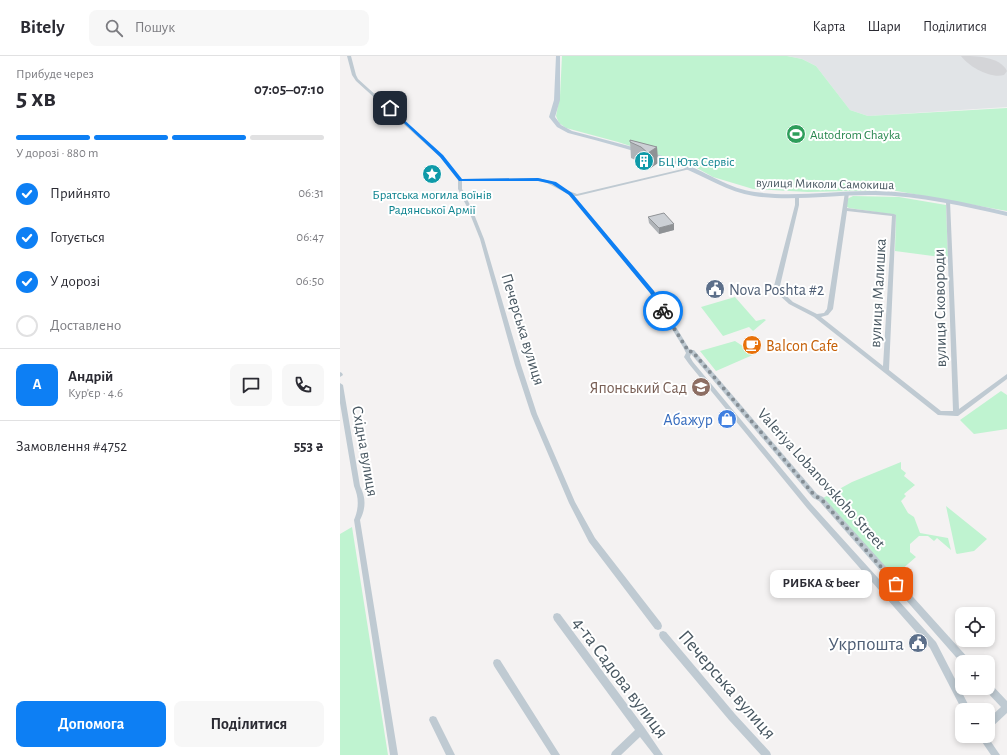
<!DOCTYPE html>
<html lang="uk">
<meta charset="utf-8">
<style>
body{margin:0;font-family:"Alegreya Sans",sans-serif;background:#f7f7f7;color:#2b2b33;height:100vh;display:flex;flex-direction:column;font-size:15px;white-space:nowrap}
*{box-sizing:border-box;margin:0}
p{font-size:13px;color:#7c7c81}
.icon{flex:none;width:22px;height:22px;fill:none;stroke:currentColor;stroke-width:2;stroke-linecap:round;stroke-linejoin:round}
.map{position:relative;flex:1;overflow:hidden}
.panel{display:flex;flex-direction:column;background:#fff;width:340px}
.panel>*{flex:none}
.buttons{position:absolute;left:615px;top:551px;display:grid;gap:8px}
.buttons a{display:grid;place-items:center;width:40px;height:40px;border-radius:8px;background:#fff;box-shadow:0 2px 6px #0003;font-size:20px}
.pin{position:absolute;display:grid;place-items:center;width:34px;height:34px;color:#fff;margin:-17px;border-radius:8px;box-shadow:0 2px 6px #0006}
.courier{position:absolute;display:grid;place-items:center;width:40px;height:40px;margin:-20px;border:3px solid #0d7ff4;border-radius:50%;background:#fff;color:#222;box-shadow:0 1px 5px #0007}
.bubble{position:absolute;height:28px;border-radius:8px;background:#fff;box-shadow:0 2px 6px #0003;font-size:13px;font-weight:600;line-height:28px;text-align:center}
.head em{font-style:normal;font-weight:600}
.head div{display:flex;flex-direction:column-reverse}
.head{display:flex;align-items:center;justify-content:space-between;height:68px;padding:0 16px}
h1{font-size:26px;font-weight:600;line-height:30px}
.bar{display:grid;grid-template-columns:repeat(4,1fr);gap:6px 4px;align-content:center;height:48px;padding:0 16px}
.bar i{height:5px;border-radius:3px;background:#e1e1e2}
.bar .on{background:#0d7ff4}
.bar p{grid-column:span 4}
.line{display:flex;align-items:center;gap:10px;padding:0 16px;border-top:1px solid #e1e1e2}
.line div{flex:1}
.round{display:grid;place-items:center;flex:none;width:42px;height:42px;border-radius:8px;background:#f7f7f7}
ol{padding:0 16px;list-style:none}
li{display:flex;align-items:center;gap:12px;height:44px}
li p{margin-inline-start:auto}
li .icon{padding:4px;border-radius:50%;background:#0d7ff4;color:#fff;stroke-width:4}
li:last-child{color:#7c7c81}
li i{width:22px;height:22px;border:2px solid #e1e1e2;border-radius:50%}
.cta{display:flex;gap:8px;margin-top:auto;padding:8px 16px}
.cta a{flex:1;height:46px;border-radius:8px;background:#0d7ff4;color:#fff;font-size:16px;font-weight:600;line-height:46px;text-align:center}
.cta a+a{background:#f7f7f7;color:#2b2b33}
header{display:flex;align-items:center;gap:24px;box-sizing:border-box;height:56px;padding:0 20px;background:#fff;border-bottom:1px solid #e1e1e2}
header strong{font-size:19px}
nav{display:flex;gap:22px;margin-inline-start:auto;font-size:14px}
.search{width:280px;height:36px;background:#f7f7f7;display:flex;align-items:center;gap:10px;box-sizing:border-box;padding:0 14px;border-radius:8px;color:#7c7c81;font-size:15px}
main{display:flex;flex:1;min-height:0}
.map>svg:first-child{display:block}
.airport{fill:#e1e4e7}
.green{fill:#bff3d0}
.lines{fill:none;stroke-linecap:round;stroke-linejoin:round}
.runway{fill:#d4d5d8;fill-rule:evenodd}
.street{fill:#bfcad2;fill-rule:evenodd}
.secondary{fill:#bfccd7;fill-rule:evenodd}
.wall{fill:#afb3b7}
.shaded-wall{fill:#8f9295}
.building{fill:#ccd0d5;stroke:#8f9295}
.route{fill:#0d7ff4}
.done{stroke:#848d94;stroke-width:4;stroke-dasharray:0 7.2}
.labels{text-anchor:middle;stroke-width:4;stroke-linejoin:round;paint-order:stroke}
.far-leisure-label{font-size:13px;fill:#27864d;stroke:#fff;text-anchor:start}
.far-culture-label{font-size:13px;fill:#0d838f;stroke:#fff;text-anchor:start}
.far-street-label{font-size:13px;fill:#485761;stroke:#fff}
.service-label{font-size:16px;fill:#4e5e75;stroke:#fff;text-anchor:start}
.street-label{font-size:16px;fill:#485761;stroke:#fff}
.food-label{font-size:16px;fill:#c56008;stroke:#fff;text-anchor:start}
.education-label{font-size:16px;fill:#785e54;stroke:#fff;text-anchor:end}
.shop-label{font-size:16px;fill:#366cbe;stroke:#fff;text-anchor:end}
.near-service-label{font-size:19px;fill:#4e5e75;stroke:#fff;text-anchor:end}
.near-street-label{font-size:19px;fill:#485761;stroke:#fff}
</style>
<header>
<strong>Bitely</strong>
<div class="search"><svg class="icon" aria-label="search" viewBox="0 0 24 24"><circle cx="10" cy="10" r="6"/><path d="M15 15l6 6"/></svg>Пошук</div>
<nav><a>Карта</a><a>Шари</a><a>Поділитися</a></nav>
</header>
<main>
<section class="panel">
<div class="head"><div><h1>5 хв</h1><p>Прибуде через</p></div><em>07:05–07:10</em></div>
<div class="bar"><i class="on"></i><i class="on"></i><i class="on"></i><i></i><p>У дорозі · 880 m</p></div>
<ol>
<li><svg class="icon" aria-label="check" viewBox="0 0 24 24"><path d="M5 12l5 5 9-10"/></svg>Прийнято<p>06:31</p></li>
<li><svg class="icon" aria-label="check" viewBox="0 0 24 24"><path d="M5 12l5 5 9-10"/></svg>Готується<p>06:47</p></li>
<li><svg class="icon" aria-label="check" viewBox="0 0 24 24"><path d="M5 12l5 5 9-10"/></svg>У дорозі<p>06:50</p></li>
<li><i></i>Доставлено</li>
</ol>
<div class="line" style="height:72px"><b class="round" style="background:#0d7ff4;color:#fff">А</b><div><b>Андрій</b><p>Кур’єр · 4.6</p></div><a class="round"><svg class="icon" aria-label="chat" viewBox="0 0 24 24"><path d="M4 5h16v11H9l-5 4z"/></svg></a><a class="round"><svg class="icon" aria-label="phone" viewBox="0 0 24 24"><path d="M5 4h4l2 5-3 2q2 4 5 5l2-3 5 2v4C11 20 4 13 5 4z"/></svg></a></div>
<div class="line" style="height:52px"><div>Замовлення #4752</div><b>553 ₴</b></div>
<div class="cta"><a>Допомога</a><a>Поділитися</a></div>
</section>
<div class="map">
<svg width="667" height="699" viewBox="0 0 667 699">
<rect width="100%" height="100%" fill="#f4f2f2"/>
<path class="airport" d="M 447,0 L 667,0 L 667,51 L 528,60 L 510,54 L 476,10 L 462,3 Z"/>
<path class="green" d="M 222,0 L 447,0 L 462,3 L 476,10 L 510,54 L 528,60 L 667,52 L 667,155 L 551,134 L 468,136 L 413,133 L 373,121 L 355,111 L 278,86 L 226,72 L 219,67 L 216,60 L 220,40 Z
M 513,140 L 559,141 L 606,149 L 608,202 L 555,195 L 556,159 L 509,152 L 507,151 L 507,143 Z
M 395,241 L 416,265 L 424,263 L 426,264 L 413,275 L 409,271 L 383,280 L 361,251 Z
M 395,285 L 415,298 L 376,315 L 360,295 Z
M 661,335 L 667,339 L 667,373 L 634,378 L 620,364 Z
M 561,406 L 561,413 L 566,417 L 564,420 L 575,429 L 564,438 L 566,440 L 561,445 L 568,457 L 574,461 L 580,477 L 608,482 L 611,494 L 597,482 L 594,485 L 588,480 L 579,480 L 570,488 L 570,496 L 576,501 L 553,521 L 483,442 L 512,426 Z
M 606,450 L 647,483 L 634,495 L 617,498 L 616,497 Z
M 12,471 L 48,699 L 0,699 L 0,478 Z"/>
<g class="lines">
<path class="runway" d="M 621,0 C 636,0 659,0 667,15 L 664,19 C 651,23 629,11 621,0 Z"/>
<path class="street" d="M 7,0 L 11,0 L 16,19 L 18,23 L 102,99 L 121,123 L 198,122 L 210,125 L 229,135 L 237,138 L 351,111 L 352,112 L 350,113 L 237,140 L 234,140 L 314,235 L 350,294 L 354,294 L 477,438 L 483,441 L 629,603 L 630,606 L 622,606 L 622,608 L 479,445 L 473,442 L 351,298 L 350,301 L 353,306 L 471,448 L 596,586 L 631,654 L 622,654 L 590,592 L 467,452 L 349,308 L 344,301 L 346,297 L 343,291 L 310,237 L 228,138 L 207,127 L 198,124 L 122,125 L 122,133 L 132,153 L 144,183 L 181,309 L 197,358 L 235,446 L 255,482 L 321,567 L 322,570 L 321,573 L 318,574 L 315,573 L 249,486 L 229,447 L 191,358 L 175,309 L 140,183 L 128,153 L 118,133 L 118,124 L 100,101 L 16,25 L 12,19 Z
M 505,136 L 509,137 L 507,152 L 554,158 L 556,159 L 549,314 L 601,355 L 613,355 L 606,145 L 608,144 L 610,145 L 619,353 L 667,318 L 667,323 L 618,360 L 616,360 L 598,359 L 474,261 L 449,248 L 436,236 L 434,230 L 455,149 L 455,140 L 457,139 L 459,140 L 459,149 L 440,230 L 440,234 L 453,246 L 477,258 L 484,257 L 487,253 ZM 507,155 L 552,160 L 543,310 L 481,261 L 488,259 L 493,253 Z
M 0,316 L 2,317 L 3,319 L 0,321 Z
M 0,327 L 3,329 L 20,430 C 26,442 26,452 20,464 L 58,699 L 50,699 L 14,464 C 19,452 19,442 14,430 L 0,347 Z
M 217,557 L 220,558 L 304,671 L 323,699 L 314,699 L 300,681 L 281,699 L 271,699 L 272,696 L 295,674 L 214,564 L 213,561 L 214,558 Z
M 323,575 L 326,576 L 395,658 L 430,696 L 431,699 L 421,699 L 389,664 L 320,582 L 319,579 L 320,576 Z
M 157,603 L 160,604 L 220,699 L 211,699 L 154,610 L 153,607 L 154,604 Z
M 648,627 L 651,628 L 667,645 L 667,657 L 651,672 L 648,673 L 648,663 L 661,651 L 645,634 L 644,632 L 648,632 Z
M 93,660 L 96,661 L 115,699 L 106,699 L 89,664 L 90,661 Z
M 638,680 L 647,680 L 660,699 L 651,699 Z"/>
<path class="secondary" d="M 216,0 L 220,0 L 220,44 L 215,61 L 221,69 L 232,75 C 270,85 308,94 345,108 C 368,117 390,133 415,136 C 455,142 495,134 536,135 C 580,136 624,146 667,156 L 667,160 C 624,150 580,140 535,139 C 495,138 455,146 414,140 C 388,136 366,121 341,111 C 305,97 266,87 228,77 L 217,71 L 209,61 L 214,44 Z"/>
</g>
<path class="wall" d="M 290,84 L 317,91 L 318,107 L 309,113 L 302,107 L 291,102 Z
M 308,161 L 334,174 L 319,178 L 309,167 Z"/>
<path class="shaded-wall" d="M 317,91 L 318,107 L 309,113 L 308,97 Z
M 334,168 L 334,174 L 319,178 L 319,172 Z"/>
<path class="building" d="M 290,84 L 317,91 L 308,97 L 301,91 L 290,86 Z
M 324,157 L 334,168 L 319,172 L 308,161 Z"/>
<path class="route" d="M 48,52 L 51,52 L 103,99 L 122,123 L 198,122 L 216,126 L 232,137 L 314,235 L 325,256 L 321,256 L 310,237 L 229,139 L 212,128 L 198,125 L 119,125 L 100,101 Z"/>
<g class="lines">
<path class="done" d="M 323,255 L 349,296 L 352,295 L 475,440 L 481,443 L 556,528"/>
</g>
<defs>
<symbol id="stadium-disc" viewBox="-11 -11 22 22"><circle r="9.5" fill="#2e9e5b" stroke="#fff"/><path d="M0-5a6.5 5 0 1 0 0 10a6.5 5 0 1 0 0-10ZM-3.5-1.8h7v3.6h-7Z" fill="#fff"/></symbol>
<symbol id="building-disc" viewBox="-11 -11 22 22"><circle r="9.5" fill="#0f9aa8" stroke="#fff"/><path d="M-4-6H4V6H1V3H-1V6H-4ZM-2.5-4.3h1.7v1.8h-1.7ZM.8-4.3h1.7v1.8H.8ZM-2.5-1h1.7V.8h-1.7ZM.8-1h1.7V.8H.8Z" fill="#fff"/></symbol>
<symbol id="sight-disc" viewBox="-11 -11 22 22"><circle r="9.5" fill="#0f9aa8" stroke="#fff"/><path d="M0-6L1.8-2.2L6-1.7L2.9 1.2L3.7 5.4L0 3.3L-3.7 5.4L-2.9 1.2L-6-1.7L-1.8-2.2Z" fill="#fff"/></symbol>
<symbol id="civic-disc" viewBox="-11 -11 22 22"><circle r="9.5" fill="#5c6f8a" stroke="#fff"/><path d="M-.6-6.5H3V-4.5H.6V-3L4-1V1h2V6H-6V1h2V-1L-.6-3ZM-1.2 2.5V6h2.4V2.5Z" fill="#fff"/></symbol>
<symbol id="cafe-disc" viewBox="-11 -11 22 22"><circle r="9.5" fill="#e8710a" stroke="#fff"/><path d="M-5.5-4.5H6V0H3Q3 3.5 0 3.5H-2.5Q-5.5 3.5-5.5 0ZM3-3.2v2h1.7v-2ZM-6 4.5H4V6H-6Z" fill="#fff"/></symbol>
<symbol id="school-disc" viewBox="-11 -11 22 22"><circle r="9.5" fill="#8d6e63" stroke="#fff"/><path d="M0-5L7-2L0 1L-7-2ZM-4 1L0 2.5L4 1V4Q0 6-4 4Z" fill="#fff"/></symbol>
<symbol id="shop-disc" viewBox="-11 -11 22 22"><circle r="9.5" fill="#3f7fe0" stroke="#fff"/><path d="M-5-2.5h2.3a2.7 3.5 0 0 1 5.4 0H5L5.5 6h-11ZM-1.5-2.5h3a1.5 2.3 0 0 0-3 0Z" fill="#fff"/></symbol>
</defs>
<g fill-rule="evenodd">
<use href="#stadium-disc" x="445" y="67" width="22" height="22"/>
<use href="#building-disc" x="293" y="94" width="22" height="22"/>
<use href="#sight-disc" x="81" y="107" width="22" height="22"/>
<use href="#civic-disc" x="364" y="222" width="22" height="22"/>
<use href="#cafe-disc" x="401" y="278" width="22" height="22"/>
<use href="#school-disc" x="350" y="320" width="22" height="22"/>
<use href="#shop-disc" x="376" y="352" width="22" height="22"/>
<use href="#civic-disc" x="567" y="576" width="22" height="22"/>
</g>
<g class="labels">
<g class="far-leisure-label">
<text x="470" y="83">Autodrom Chayka</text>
</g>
<g class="far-culture-label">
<text x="318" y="110">БЦ Юта Сервіс</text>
<text x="92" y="143" text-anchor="middle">Братська могила воїнів<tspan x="92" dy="15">Радянської Армії</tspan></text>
</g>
<g class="far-street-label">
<text transform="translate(485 127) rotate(1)" y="5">вулиця Миколи Самокиша</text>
</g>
<g class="service-label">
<text x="389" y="239">Nova Poshta #2</text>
</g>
<g class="street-label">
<text transform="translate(537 237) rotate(-87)" y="6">вулиця Малишка</text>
<text transform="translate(599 252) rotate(-91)" y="6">вулиця Сковороди</text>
<text transform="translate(184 273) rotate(73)" y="6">Печерська вулиця</text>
<text transform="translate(26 395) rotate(80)" y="6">Східна вулиця</text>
<text transform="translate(482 422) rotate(48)" y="6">Valeriya Lobanovskoho Street</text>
</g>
<g class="food-label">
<text x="426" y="295">Balcon Cafe</text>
</g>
<g class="education-label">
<text x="347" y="337">Японський Сад</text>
</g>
<g class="shop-label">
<text x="373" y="369">Абажур</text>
</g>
<g class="near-service-label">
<text x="564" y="594">Укрпошта</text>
</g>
<g class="near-street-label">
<text transform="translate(281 621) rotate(53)" y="7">4-та Садова вулиця</text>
<text transform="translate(388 628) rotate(49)" y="7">Печерська вулиця</text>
</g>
</g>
</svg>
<div class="buttons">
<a><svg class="icon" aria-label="locate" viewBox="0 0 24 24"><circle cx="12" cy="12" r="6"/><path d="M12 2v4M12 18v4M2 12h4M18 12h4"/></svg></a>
<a>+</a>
<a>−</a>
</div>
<div class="pin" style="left:556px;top:528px;background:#ea580c"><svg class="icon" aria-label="bag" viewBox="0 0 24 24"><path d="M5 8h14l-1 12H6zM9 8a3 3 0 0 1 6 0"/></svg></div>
<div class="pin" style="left:50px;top:52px;background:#1f2937"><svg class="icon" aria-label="home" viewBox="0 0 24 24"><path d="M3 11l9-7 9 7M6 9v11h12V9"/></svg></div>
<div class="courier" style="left:323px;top:255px"><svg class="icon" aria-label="bike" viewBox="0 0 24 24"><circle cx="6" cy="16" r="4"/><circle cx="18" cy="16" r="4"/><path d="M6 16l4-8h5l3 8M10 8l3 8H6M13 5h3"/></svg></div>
<div class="bubble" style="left:430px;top:514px;width:102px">РИБКА &amp; beer</div>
</div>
</main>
